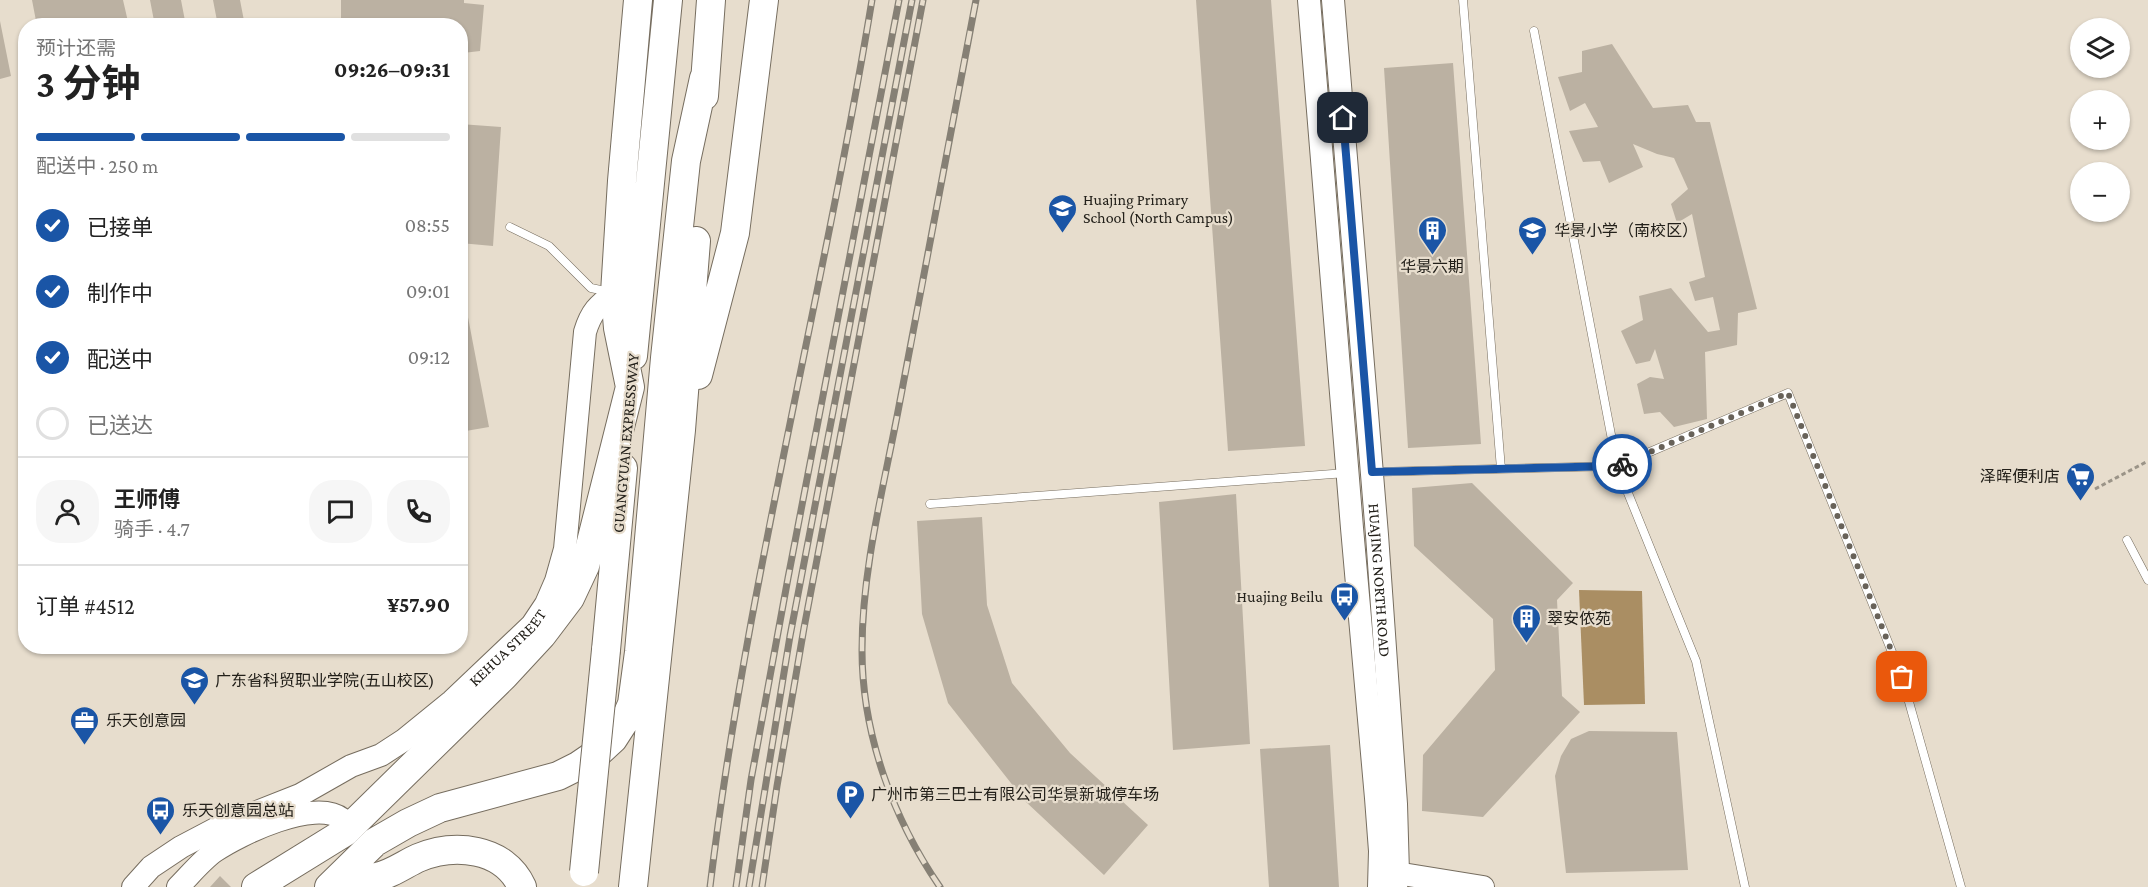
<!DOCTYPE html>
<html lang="zh">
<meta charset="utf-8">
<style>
body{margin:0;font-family:"Crimson Pro","Noto Sans SC",serif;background:#f6f6f6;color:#222;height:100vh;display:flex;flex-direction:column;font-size:22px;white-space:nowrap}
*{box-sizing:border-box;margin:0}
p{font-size:20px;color:#767676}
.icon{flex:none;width:33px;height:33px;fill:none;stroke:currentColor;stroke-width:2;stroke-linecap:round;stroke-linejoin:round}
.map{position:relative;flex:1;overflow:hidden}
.panel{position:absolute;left:18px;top:18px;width:450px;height:636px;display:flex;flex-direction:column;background:#fff;border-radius:24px;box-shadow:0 2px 4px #0004}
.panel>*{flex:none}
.tools{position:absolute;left:2070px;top:18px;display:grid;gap:12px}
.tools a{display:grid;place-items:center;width:60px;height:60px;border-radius:50%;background:#fff;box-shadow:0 2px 4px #0004;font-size:30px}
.pin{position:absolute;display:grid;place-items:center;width:51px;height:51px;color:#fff;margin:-26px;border-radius:12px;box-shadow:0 3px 9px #0006}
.courier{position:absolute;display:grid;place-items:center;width:60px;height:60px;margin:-30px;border:4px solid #1a55a6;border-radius:50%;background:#fff;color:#222;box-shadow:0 2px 8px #0007}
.headline em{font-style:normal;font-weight:700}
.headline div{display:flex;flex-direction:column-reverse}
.headline{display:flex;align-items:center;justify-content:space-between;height:102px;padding:0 18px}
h1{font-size:39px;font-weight:700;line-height:45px}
.bar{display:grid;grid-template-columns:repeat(4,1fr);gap:9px 6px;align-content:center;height:72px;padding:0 18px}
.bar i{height:8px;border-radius:4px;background:#e0e0e0}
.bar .active{background:#1a55a6}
.bar p{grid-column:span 4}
.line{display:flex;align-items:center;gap:15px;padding:0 18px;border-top:2px solid #e0e0e0}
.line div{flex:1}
.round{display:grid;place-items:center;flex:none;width:63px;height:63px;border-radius:24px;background:#f6f6f6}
ol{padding:0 18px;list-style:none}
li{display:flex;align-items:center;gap:18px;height:66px}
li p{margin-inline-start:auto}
li .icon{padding:6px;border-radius:50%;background:#1a55a6;color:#fff;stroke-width:4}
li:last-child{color:#767676}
li i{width:33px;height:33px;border:3px solid #e0e0e0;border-radius:50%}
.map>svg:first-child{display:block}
.water{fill:#aa8e63}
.building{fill:#bbb1a2}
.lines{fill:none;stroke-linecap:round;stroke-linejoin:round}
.lane-casing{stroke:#766d5f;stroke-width:9}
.secondary-casing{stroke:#766d5f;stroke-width:24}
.highway-casing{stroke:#766d5f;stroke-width:30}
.path{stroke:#9b9488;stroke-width:3;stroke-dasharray:4.5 3;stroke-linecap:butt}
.lane{stroke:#fff;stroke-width:8}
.secondary{stroke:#fff;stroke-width:22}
.highway{stroke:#fff;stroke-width:28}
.rail-casing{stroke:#868075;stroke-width:7}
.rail{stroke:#e7ddcd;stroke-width:4.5;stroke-dasharray:14;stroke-linecap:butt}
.highway-bridge-casing{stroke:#766d5f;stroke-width:30;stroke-linecap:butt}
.highway-bridge{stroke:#fff;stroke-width:28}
.done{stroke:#686259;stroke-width:6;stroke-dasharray:0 10.8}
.route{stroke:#1a55a6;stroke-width:8}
.labels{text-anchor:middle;stroke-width:4.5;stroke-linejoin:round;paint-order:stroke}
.poi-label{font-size:16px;fill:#23201a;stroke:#e7ddcd;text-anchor:start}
.street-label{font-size:16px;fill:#23201a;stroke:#e7ddcd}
</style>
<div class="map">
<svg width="2148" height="887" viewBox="0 0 2148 887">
<rect width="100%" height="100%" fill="#e7ddcd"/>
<path class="water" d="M 1579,590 L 1642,591 L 1645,704 L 1584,705 Z"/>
<path class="building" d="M 32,0 L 123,0 L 129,26 L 37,26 Z
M 150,0 L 181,0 L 186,26 L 155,26 Z
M 213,0 L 240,0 L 245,26 L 218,26 Z
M 341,0 L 464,0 L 464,3 L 484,5 L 480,51 L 463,53 L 462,42 L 460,43 L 460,26 L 341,26 Z
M 1196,0 L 1271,0 L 1305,446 L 1228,451 Z
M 0,21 L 11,76 L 0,79 Z
M 1612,44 L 1653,108 L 1688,105 L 1696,122 L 1710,122 L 1757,309 L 1738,313 L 1737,345 L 1705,352 L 1707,419 L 1674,427 L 1660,412 L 1644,414 L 1637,384 L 1650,377 L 1664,379 L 1655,349 L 1650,361 L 1636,364 L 1621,331 L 1643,320 L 1639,296 L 1671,288 L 1708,332 L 1720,330 L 1713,297 L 1695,301 L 1689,282 L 1705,277 L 1692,214 L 1677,223 L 1671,204 L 1688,189 L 1674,158 L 1657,154 L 1633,144 L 1643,167 L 1609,183 L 1600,161 L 1583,162 L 1569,131 L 1598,127 L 1585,103 L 1570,111 L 1558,77 L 1582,72 L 1582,51 Z
M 1453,63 L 1481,444 L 1408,448 L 1384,68 Z
M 460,124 L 501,127 L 493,246 L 460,243 Z
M 467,312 L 489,427 L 460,432 L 460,313 Z
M 1472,483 L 1573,583 L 1557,600 L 1562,696 L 1580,712 L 1483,817 L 1422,811 L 1423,755 L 1495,670 L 1493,619 L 1414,546 L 1412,488 Z
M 1236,494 L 1250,744 L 1173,750 L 1159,502 Z
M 982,517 L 987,605 L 1012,683 L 1070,753 L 1148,825 L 1104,875 L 1025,801 L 948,703 L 922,614 L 917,521 Z
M 1589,731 L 1677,732 L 1688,870 L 1566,873 L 1555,776 L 1561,756 L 1571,739 Z
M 1330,745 L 1339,887 L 1269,887 L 1260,749 Z
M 220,876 L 231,887 L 210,887 Z"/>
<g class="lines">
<defs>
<path id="lane" d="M 1463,0 L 1501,469
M 510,227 L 549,246 L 591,288 L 610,292
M 1373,472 L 1617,466 L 1534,31
M 930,504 L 1346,473
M 2127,540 L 2148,580
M 1745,887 L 1696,661 L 1617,466 L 1788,393 L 1902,677 L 1961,887"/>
<g id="secondary">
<path d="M 1309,0 L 1352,528 L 1376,798 L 1380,851 L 1379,887"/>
<path id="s1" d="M 1333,0 L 1377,535 L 1396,804 L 1398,873 L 1396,887"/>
<path d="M 1384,871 L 1483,887"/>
<path id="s2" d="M 133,887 L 151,867 L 181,847 L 219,827 L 300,795 L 351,766 L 381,755 L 404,740 L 452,701 L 532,625 L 546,604 L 556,581 L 565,549 L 585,332 C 591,312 598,305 615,293"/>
<path d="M 178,887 C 190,875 202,860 215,851 C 240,834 315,798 342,819"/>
</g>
<path id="highway" d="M 704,96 L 711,0
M 633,356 L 668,0
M 698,375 L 735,233 L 764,0
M 606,650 L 623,468
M 339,878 C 351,878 364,879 376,877 C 390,875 405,864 418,858 C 454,843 504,847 522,887
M 256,887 L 345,832 L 504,676 L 542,635 L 570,598 L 585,566 L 630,387 L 618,328 L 615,293 L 622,181 L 638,0
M 329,887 L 375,842 L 408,823 L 440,808 L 558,776 L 578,766 L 600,751 L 613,739 L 624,722 L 632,704 L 639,652 L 665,358 L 686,161 L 704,78
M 633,887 L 681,430 L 696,241"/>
</defs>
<use href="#lane" class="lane-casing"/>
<use href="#secondary" class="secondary-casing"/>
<use href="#highway" class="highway-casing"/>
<path class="path" d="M 2095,489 L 2148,461"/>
<use href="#lane" class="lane"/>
<use href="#secondary" class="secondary"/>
<use href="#highway" class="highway"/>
<defs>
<path id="rail" d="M 710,887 C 746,588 823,296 872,0
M 736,887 L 751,780 L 788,578 L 899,0
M 749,887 L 790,636 L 912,0
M 762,887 L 777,786 L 804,628 L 923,0
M 940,887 C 893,819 862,734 862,650 C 862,568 884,486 899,406 C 925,271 950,135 976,0"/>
</defs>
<use href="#rail" class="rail-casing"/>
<use href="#rail" class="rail"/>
<defs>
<path id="highway-bridge" d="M 584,872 L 606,650"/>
</defs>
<use href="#highway-bridge" class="highway-bridge-casing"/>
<use href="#highway-bridge" class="highway-bridge"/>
</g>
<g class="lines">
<path class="done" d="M 1622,464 L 1788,393 L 1902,677"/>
<path class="route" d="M 1343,118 L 1372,472 L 1617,466 L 1622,464"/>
</g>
<defs>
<symbol id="school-pin" viewBox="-11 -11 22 30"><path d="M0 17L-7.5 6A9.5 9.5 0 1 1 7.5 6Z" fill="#1a55a6" stroke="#e7ddcd"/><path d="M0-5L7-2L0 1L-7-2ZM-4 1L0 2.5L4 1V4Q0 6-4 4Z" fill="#fff"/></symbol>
<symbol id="building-pin" viewBox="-11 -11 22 30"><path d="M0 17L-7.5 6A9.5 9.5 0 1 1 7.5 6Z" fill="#1a55a6" stroke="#e7ddcd"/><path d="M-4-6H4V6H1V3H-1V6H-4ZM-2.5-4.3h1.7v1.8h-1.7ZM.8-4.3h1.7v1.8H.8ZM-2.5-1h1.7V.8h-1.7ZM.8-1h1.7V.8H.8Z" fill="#fff"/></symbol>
<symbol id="supermarket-pin" viewBox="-11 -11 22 30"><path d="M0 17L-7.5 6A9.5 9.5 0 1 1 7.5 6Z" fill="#1a55a6" stroke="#e7ddcd"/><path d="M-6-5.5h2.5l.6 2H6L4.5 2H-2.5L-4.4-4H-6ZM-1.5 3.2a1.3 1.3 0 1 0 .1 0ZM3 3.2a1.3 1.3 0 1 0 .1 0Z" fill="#fff"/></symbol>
<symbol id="bus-pin" viewBox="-11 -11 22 30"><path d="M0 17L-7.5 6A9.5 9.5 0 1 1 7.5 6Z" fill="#1a55a6" stroke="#e7ddcd"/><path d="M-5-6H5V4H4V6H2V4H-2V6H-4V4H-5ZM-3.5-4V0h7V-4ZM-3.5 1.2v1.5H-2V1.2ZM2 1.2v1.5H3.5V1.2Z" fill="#fff"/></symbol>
<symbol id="university-pin" viewBox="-11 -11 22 30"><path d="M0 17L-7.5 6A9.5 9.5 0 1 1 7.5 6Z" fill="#1a55a6" stroke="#e7ddcd"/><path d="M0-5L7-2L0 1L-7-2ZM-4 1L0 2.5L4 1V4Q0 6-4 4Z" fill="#fff"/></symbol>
<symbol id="office-pin" viewBox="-11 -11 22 30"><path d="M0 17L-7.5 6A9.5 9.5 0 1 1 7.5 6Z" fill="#1a55a6" stroke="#e7ddcd"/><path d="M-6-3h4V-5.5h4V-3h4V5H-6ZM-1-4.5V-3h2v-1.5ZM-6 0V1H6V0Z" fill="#fff"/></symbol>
<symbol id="parking-pin" viewBox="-11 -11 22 30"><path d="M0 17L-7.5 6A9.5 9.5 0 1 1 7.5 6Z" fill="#1a55a6" stroke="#e7ddcd"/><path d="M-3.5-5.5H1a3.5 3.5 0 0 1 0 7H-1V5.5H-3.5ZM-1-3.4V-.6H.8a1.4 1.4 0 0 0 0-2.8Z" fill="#fff"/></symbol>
</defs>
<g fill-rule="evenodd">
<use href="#school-pin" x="1046" y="192" width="33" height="45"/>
<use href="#building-pin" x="1416" y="214" width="33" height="45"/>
<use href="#school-pin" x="1516" y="214" width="33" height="45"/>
<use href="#supermarket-pin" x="2064" y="460" width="33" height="45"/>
<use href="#bus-pin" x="1328" y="580" width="33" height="45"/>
<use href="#building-pin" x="1510" y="602" width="33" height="45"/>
<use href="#university-pin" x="178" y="664" width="33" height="45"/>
<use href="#office-pin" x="68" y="704" width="33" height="45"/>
<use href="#parking-pin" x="834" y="778" width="33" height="45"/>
<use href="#bus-pin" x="144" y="794" width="33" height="45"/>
</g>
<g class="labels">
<g class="poi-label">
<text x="1083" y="205">Huajing Primary<tspan x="1083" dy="18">School (North Campus)</tspan></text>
<text x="1554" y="236">华景小学（南校区）</text>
<text x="1432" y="272" text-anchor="middle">华景六期</text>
<text x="2060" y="482" text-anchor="end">泽晖便利店</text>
<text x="1323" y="602" text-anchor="end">Huajing Beilu</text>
<text x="1547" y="624">翠安侬苑</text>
<text x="215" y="686">广东省科贸职业学院(五山校区)</text>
<text x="106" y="726">乐天创意园</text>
<text x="871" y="800">广州市第三巴士有限公司华景新城停车场</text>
<text x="182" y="816">乐天创意园总站</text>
</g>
<g class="street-label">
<text transform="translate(625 443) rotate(-85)" y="6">GUANGYUAN EXPRESSWAY</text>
<text dy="6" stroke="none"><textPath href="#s1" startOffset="582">HUAJING NORTH ROAD</textPath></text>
<text dy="6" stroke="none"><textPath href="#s2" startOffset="450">KEHUA STREET</textPath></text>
</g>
</g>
</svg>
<div class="tools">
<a><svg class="icon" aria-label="layers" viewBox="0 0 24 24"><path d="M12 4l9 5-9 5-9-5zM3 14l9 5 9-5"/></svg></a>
<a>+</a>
<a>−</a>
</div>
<div class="pin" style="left:1902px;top:677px;background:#ea580c"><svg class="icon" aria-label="bag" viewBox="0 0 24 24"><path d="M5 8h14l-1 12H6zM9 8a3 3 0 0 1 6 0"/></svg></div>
<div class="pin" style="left:1343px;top:118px;background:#1f2937"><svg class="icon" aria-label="home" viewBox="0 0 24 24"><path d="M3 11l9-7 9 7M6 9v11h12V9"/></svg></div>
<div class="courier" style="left:1622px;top:464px"><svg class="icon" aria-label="bike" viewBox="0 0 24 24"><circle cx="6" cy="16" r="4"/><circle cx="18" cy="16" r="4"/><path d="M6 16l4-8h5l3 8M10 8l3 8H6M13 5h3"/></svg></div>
<section class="panel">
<div class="headline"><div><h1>3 分钟</h1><p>预计还需</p></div><em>09:26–09:31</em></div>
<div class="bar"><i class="active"></i><i class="active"></i><i class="active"></i><i></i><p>配送中 · 250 m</p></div>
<ol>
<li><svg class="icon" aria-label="check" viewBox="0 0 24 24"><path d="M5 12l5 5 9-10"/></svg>已接单<p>08:55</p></li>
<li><svg class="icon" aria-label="check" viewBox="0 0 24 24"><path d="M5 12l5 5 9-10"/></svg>制作中<p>09:01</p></li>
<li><svg class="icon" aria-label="check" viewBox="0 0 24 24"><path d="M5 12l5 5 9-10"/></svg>配送中<p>09:12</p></li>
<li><i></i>已送达</li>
</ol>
<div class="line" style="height:108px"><a class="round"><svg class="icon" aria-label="person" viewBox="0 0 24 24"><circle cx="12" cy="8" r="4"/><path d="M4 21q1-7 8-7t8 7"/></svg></a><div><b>王师傅</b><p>骑手 · 4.7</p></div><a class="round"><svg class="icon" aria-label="chat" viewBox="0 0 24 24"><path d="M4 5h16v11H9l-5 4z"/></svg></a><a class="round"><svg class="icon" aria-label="phone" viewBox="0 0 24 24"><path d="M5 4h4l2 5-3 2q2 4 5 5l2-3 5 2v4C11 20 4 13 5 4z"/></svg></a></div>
<div class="line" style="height:78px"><div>订单 #4512</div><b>¥57.90</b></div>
</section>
</div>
